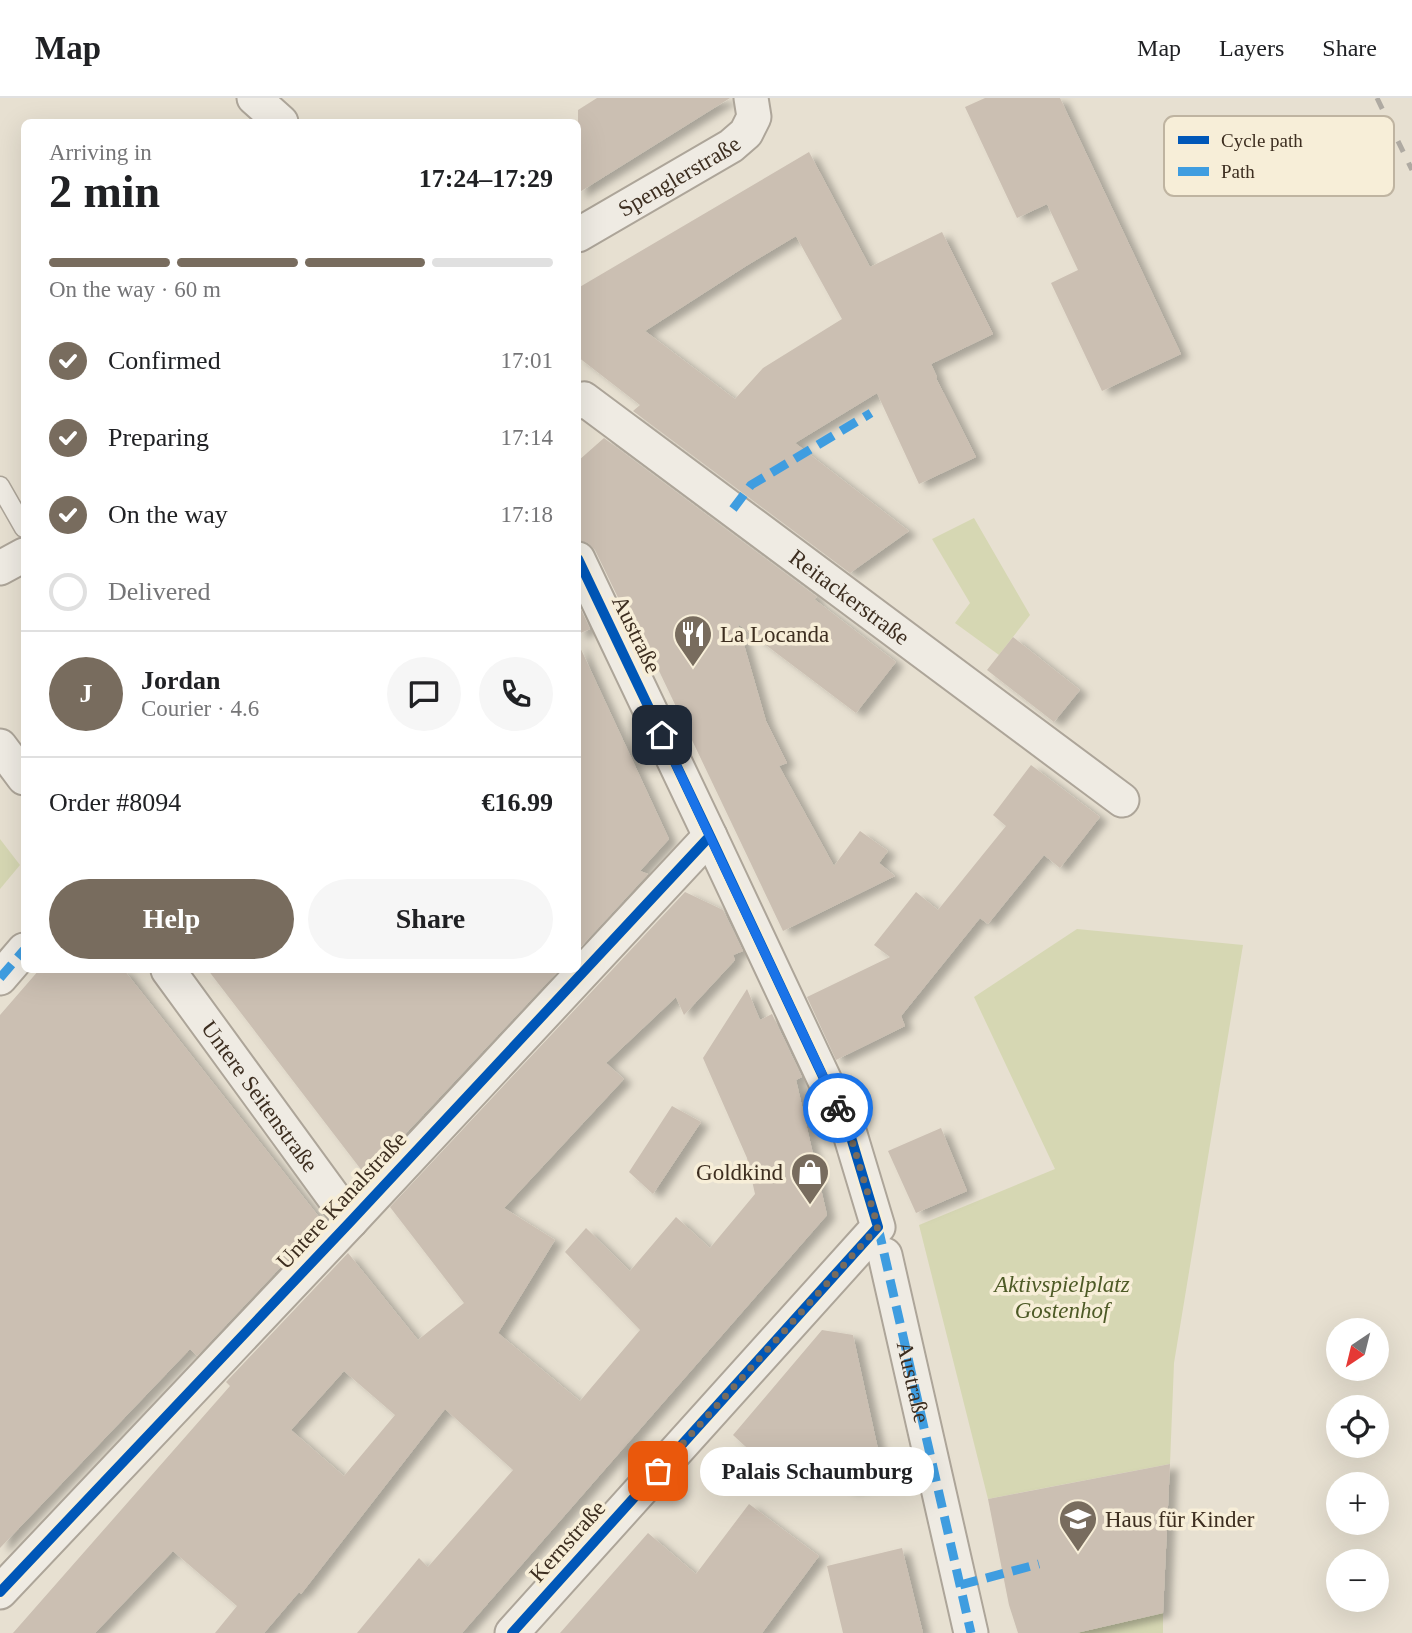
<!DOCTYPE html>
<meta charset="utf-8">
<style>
body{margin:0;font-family:"Times New Roman",serif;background:#f6f6f6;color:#202124;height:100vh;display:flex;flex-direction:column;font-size:26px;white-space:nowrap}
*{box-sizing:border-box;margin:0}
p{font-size:23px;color:#757577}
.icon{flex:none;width:38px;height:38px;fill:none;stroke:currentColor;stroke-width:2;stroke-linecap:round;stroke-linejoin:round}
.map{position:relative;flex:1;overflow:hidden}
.drawer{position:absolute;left:21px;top:21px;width:560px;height:854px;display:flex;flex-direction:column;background:#fff;border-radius:10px;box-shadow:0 7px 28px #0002}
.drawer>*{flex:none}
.needle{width:46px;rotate:215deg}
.controls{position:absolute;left:1326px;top:1220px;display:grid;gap:14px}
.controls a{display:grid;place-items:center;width:63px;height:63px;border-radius:50%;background:#fff;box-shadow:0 7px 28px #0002;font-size:35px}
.pin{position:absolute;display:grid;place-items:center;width:60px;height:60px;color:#fff;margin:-30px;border-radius:14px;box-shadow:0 4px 10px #0006}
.courier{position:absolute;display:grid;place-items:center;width:70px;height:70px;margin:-35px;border:5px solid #1a73e8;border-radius:50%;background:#fff;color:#222;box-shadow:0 2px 9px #0007}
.bubble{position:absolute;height:49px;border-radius:24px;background:#fff;box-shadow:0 7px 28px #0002;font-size:23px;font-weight:700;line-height:49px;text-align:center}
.summary em{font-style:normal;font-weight:700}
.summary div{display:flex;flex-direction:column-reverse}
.summary{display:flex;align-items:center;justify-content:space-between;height:119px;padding:0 28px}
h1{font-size:46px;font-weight:700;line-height:52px}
.bar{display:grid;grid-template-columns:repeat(4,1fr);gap:10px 7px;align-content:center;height:84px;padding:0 28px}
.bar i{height:9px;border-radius:5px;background:#e0e0e0}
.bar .active{background:#786c5e}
.bar p{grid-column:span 4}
.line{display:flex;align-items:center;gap:18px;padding:0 28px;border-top:2px solid #e0e0e0}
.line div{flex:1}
.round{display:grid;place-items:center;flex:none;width:74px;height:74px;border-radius:37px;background:#f6f6f6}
ol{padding:0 28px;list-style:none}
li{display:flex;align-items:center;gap:21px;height:77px}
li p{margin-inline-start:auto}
li .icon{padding:7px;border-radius:50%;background:#786c5e;color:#fff;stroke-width:4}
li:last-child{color:#757577}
li i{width:38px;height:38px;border:4px solid #e0e0e0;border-radius:50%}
.cta{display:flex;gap:14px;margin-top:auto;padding:14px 28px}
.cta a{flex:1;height:80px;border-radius:42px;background:#786c5e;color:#fff;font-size:28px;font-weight:700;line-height:80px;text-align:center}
.cta a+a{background:#f6f6f6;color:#202124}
header{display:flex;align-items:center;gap:42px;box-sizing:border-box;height:98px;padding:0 35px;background:#fff;border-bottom:2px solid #e0e0e0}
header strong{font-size:33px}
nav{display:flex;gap:38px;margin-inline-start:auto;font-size:24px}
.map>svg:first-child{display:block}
.green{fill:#d6d7b3}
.building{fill:#cbbfb2;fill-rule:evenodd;filter:url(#shadow)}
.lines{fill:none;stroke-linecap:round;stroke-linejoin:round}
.lane-casing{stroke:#ada599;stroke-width:21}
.street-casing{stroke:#ada599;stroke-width:37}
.lane{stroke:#efebe3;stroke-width:18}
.street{stroke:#efebe3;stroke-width:33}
.rail{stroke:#afaaa2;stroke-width:5;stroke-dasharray:12 12;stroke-linecap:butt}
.quiet{stroke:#3f9de0;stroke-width:9;stroke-dasharray:18 9;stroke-linecap:butt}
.cycleway-casing{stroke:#f7eed8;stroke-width:15}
.cycleway{stroke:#0057b8;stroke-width:10}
.done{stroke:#786c5e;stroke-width:7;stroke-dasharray:0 12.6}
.route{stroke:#1a73e8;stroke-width:9}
.labels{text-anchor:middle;stroke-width:7;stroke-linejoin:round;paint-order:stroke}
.street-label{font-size:23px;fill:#3d2e20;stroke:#f7eed8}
.poi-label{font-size:23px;fill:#3d2e20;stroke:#f7eed8;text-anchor:start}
.park-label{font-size:23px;font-style:italic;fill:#4d5a26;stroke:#f7eed8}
.key{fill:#f7eed8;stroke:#bfb4a1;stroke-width:2}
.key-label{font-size:19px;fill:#3d2e20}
</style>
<header>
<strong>Map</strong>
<nav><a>Map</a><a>Layers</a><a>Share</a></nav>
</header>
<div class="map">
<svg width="1412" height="1535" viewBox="0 0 1412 1535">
<defs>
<filter id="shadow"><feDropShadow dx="8" dy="4.5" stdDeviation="3.5" flood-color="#0004"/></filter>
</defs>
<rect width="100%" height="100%" fill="#e7e0d1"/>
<path class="green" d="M 974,420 L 1030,517 L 999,557 L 955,525 L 970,505 L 932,441 Z
M 0,741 L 20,767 L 0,791 Z
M 1077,831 L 1243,847 L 1174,1265 L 1170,1366 L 988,1401 L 919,1127 L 1055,1071 L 974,899 Z
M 1163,1515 L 1163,1535 L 1077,1535 Z"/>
<path class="building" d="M 597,0 L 730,0 L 578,95 L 578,12 Z
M 985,0 L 1060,0 L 1181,256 L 1102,293 L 1051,185 L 1078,172 L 1047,106 L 1017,120 L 965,9 Z
M 809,54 L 870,169 L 942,134 L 993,236 L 931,266 L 937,279 L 936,280 L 976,359 L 919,386 L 877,295 L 795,345 L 909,433 L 850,475 L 633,313 L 640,307 L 578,259 L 578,190 ZM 796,138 L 842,221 L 763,270 L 735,301 L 645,233 L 746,168 Z
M 604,340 L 817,499 L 814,501 L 896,564 L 856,615 L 738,526 L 766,623 L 787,665 L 779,668 L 834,768 L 860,733 L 888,753 L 879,765 L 895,778 L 783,833 L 630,512 L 625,514 L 595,452 L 588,445 L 578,442 L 578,363 Z
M 578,505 L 590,531 L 578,536 Z
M 1013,539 L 1080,592 L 1054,624 L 987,572 Z
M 578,545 L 669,741 L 640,773 L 648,776 L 578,852 Z
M 1031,667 L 1100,719 L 1060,770 L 1044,757 L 988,826 L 980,820 L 901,918 L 905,928 L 836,962 L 807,899 L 890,859 L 874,847 L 916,794 L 938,812 L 1006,728 L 993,717 Z
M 685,794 L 723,812 L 743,853 L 733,857 L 735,862 L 684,917 L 676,899 L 606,965 L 624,981 L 504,1110 L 555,1142 L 498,1235 L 580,1303 L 640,1232 L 565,1154 L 586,1130 L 630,1173 L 676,1119 L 710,1150 L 755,1096 L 747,1060 L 703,960 L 747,891 L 760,922 L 772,916 L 802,979 L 796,982 L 827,1117 L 462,1535 L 357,1535 L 419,1460 L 428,1469 L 513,1372 L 445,1311 L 301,1496 L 299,1494 L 264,1535 L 215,1535 L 237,1508 L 173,1453 L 95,1535 L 13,1535 L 230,1288 L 226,1284 L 348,1155 L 418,1242 L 464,1205 L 390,1109 ZM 344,1273 L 395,1317 L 344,1378 L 291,1332 Z
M 39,872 L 124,872 L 323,1124 L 197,1258 L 190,1251 L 0,1450 L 0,917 Z
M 208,872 L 559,872 L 366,1078 Z
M 672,1008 L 701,1024 L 653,1096 L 629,1074 Z
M 941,1030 L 967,1093 L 916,1115 L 888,1053 Z
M 822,1232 L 853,1237 L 885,1383 L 849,1391 L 812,1357 L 786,1386 L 733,1337 Z
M 1170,1366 L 1163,1515 L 1076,1535 L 1018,1535 L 1009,1507 L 988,1401 Z
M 749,1406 L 819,1458 L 762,1535 L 560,1535 L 648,1435 L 696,1476 Z
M 902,1450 L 923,1535 L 843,1535 L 827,1468 Z"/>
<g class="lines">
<defs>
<path id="lane" d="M 0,388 L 24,430"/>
<g id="street">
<path d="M 254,0 L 281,24"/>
<path id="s1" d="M 578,137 L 731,48 L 746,35 L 754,19 L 751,0"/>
<path id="s2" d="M 578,304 L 584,301 L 1122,702"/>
<path d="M 0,470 L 24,457"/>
<path d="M 0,648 L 24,680"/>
<path id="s3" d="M 168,872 L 351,1123"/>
<path d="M 0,880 L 24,852"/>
<path d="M 885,1157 L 971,1535"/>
<path d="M 0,1494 L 351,1123 L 710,738"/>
<path d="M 512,1535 L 878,1129 L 850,1036 L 710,738 L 578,461"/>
</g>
</defs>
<use href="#lane" class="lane-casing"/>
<use href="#street" class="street-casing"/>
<use href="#lane" class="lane"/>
<use href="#street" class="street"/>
<path class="rail" d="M 1377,0 L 1412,72"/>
<g class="quiet">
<path d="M 733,411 L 751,387 L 871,315"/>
<path d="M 0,880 L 24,852"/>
<path id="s4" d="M 878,1129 L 971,1535"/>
<path d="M 960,1487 L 1039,1466"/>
</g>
<defs>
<path id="cycleway" d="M 0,1494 L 351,1123 L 710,738
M 512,1535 L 878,1129 L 850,1036 L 710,738 L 578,461"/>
</defs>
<use href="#cycleway" class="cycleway-casing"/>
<use href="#cycleway" class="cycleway"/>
</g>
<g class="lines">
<path class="done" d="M 658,1373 L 878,1129 L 850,1036 L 838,1010"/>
<path class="route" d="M 662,637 L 838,1010"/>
</g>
<defs>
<symbol id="restaurant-pin" viewBox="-11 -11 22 30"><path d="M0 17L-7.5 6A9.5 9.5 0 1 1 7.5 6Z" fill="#786c5e" stroke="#f7eed8"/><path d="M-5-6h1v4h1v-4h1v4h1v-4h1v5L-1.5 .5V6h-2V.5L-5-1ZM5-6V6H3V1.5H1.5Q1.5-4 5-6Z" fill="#fff"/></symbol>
<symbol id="shop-pin" viewBox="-11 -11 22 30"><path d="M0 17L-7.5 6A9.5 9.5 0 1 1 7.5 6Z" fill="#786c5e" stroke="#f7eed8"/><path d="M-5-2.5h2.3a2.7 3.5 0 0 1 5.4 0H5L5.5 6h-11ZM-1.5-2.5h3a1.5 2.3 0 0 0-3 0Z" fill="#fff"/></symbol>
<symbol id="school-pin" viewBox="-11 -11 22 30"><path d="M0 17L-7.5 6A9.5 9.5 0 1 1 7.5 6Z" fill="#786c5e" stroke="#f7eed8"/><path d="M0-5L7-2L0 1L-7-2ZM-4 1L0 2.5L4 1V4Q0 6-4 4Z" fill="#fff"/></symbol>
</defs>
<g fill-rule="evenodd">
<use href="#restaurant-pin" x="671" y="514" width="44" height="60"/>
<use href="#shop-pin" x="788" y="1052" width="44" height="60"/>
<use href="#school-pin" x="1056" y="1399" width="44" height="60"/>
</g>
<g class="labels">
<g class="street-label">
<text dy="8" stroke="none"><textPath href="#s1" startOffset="117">Spenglerstraße</textPath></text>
<text dy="8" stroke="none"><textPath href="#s2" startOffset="338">Reitackerstraße</textPath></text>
<text transform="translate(637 536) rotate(64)" y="8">Austraße</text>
<text dy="8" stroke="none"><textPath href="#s3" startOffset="156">Untere Seitenstraße</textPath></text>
<text transform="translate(341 1102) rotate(-47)" y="8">Untere Kanalstraße</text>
<text dy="8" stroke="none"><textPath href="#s4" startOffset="159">Austraße</textPath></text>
<text transform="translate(567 1443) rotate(-48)" y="8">Kernstraße</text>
</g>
<g class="poi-label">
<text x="720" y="544">La Locanda</text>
<text x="783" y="1082" text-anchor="end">Goldkind</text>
<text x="1105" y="1429">Haus für Kinder</text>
</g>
<g class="park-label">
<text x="1062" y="1194">Aktivspielplatz<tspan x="1062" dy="26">Gostenhof</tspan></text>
</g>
</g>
<rect x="1164" y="18" width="230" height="80" rx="10" class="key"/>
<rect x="1178" y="38" width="31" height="8" fill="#0057b8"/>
<rect x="1178" y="69" width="31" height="9" fill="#3f9de0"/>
<g class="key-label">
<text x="1221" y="49">Cycle path</text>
<text x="1221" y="80">Path</text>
</g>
</svg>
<div class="controls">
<a><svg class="needle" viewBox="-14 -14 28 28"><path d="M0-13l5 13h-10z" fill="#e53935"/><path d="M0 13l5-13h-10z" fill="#757577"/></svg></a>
<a><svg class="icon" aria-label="locate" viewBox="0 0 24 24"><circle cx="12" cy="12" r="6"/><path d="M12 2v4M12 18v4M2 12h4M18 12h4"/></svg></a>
<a>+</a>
<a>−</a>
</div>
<div class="pin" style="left:658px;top:1373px;background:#ea580c"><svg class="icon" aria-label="bag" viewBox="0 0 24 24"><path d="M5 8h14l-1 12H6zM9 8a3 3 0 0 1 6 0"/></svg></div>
<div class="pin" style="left:662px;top:637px;background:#1f2937"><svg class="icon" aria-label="home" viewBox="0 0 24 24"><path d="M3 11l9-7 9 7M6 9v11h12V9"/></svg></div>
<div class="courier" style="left:838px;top:1010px"><svg class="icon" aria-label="bike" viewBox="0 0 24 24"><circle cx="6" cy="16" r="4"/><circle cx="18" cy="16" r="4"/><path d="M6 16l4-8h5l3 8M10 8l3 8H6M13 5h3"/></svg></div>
<div class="bubble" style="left:700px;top:1349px;width:234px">Palais Schaumburg</div>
<section class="drawer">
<div class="summary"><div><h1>2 min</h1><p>Arriving in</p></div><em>17:24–17:29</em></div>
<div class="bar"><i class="active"></i><i class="active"></i><i class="active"></i><i></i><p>On the way · 60 m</p></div>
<ol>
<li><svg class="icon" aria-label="check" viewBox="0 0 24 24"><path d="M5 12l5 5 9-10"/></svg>Confirmed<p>17:01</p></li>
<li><svg class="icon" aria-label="check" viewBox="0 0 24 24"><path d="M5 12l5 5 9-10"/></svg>Preparing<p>17:14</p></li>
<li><svg class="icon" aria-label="check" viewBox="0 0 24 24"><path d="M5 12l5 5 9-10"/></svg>On the way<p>17:18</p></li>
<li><i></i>Delivered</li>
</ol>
<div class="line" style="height:126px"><b class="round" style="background:#786c5e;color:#fff">J</b><div><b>Jordan</b><p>Courier · 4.6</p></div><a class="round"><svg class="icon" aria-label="chat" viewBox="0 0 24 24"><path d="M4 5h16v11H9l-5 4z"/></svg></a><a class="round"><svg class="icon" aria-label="phone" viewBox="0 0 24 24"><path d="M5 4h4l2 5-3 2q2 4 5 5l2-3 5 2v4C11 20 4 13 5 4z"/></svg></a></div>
<div class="line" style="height:91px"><div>Order #8094</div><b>€16.99</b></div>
<div class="cta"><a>Help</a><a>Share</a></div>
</section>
</div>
